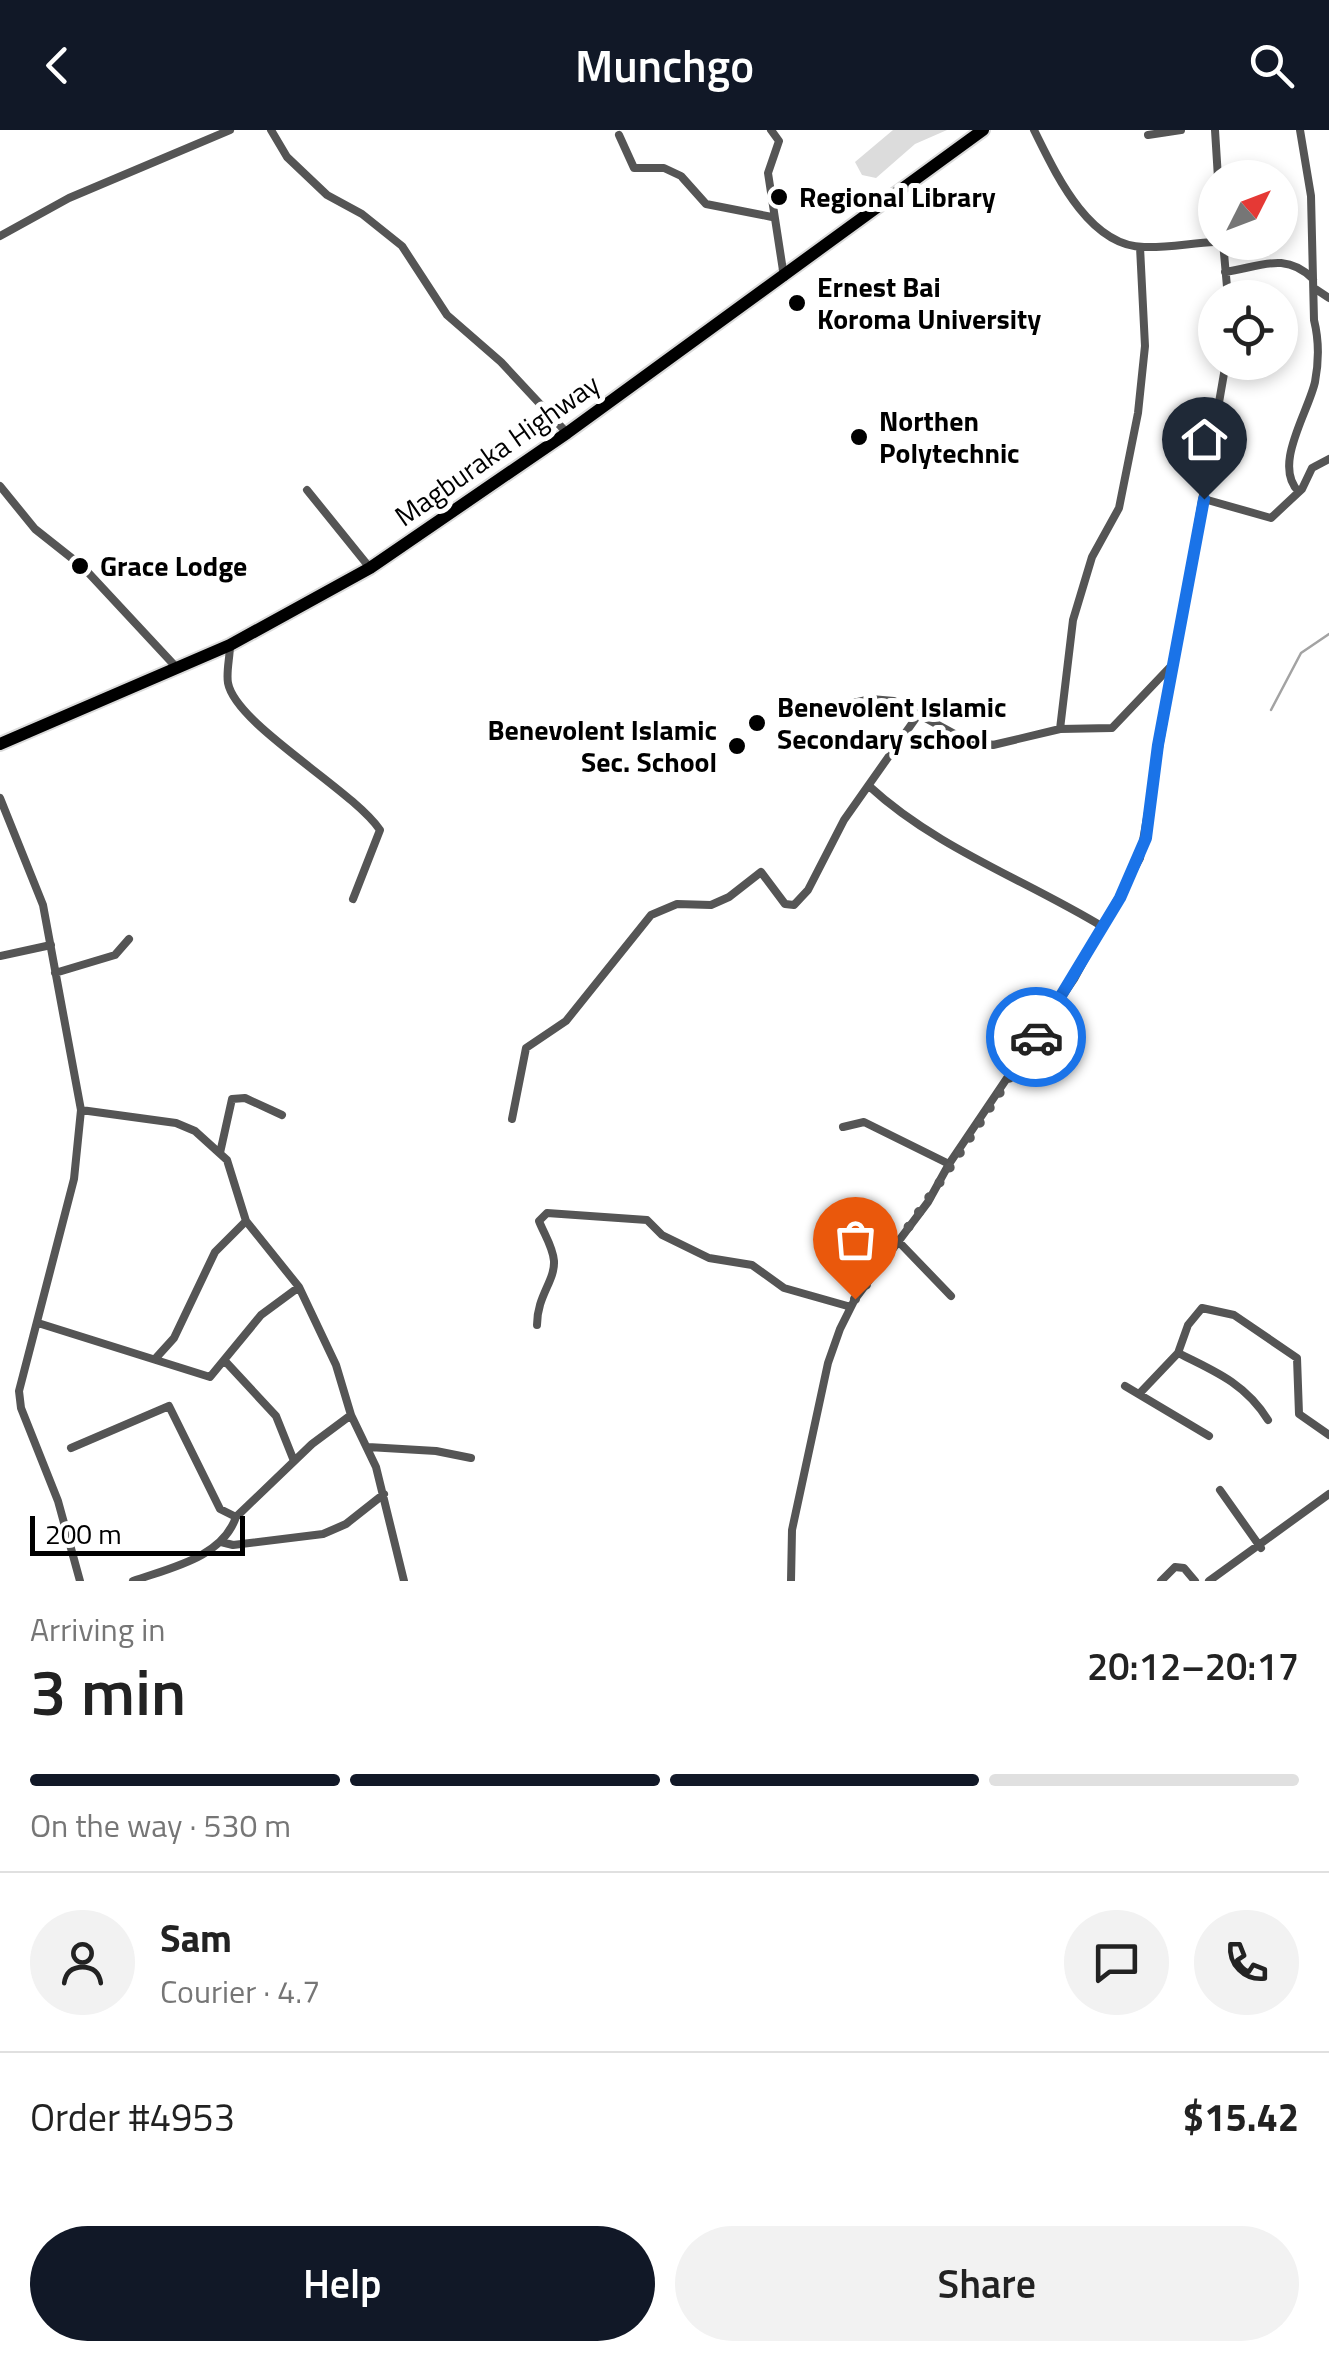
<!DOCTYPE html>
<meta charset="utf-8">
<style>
body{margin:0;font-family:"Titillium Web",sans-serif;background:#f2f2f2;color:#222;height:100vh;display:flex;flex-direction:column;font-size:38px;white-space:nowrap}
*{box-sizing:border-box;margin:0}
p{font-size:32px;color:#767676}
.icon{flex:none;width:55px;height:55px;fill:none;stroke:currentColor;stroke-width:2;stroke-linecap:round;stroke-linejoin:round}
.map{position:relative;height:1451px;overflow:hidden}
.panel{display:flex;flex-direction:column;background:#fff;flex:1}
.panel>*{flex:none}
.needle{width:65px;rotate:48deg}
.tools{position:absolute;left:1198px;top:30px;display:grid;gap:20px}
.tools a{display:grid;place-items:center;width:100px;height:100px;border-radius:50%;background:#fff;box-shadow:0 5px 15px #0003;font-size:50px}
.scale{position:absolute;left:30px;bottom:25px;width:215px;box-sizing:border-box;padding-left:10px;border:5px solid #000;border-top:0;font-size:28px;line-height:35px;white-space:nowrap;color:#000;-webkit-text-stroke:8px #fff;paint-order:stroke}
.pin{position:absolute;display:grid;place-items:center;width:85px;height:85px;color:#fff;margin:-102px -42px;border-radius:50% 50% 50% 0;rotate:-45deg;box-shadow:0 0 10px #0007}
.pin .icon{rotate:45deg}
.courier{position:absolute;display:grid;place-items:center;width:100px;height:100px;margin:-50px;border:8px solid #1a73e8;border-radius:50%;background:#fff;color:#222;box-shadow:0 2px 12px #0007}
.overview em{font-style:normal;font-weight:600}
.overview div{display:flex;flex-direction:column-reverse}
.overview{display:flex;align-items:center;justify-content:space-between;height:170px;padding:0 30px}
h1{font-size:65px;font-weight:600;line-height:75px}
.bar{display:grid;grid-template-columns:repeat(4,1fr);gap:15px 10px;align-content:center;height:120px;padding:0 30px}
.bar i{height:12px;border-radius:8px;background:#e0e0e0}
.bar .selected{background:#111827}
.bar p{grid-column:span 4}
.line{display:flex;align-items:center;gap:25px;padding:0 30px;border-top:2px solid #e0e0e0}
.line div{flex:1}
.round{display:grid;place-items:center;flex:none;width:105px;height:105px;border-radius:52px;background:#f2f2f2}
.primary-button{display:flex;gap:20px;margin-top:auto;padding:20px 30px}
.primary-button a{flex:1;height:115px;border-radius:60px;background:#111827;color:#fff;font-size:40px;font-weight:600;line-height:115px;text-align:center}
.primary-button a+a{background:#f2f2f2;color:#222}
header{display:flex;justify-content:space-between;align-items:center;height:130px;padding:0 30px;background:#111827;color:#fff;font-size:45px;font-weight:600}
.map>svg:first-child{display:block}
.green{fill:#dcdcdc}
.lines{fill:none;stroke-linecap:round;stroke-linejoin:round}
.stream{stroke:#a3a3a3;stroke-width:2.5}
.primary-casing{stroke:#dbdbdb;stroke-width:16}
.street{stroke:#555;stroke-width:8}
.primary{stroke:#000;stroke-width:12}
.done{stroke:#595959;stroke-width:10;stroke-dasharray:0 18}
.route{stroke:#1a73e8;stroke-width:12}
.poi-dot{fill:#000;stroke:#fff;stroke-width:4}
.labels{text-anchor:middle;stroke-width:10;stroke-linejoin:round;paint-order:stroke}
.poi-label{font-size:28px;font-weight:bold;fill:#000;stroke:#fff;text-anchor:start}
.street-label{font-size:28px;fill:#000;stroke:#fff}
</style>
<header><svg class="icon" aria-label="back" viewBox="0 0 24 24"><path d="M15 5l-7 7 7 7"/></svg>Munchgo<svg class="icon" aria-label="search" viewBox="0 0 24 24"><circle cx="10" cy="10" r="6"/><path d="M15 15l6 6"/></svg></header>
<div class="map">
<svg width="1329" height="1451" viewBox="0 0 1329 1451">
<rect width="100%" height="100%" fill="#fff"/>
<path class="green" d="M 893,0 L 947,0 L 915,14 L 876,48 L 862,45 L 855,32 Z"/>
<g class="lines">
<path class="stream" d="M 1271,580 L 1301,523 L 1329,504"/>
<defs>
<path id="primary" d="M 0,614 L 230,515 L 370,438 L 567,303 L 983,0"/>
</defs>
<use href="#primary" class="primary-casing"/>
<path class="street" d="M 271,0 L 287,27 L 327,65 L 362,84 L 402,116 L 447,185 L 501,232 L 567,303
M 771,0 L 779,11 L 768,43 L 784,147
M 1034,0 C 1055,42 1088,116 1144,117 C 1166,118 1192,113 1215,112
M 1215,0 L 1218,48
M 619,5 L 634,38 L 664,38 L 681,46 L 706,74 L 772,87
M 1148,5 L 1181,0
M 0,106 L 69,68 L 230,0
M 1223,112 L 1228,168
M 1225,142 C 1260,137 1285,121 1313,149
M 1314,158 L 1329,168
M 0,356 L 35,399 L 83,437 L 177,538
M 307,360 L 370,438
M 1299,362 C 1272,336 1308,283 1315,252 C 1319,231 1319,210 1314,190 L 1311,66 L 1300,0
M 1204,369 L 1271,388 L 1302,359 L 1312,338 L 1329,329
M 230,515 C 230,527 226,542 228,553 C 236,595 352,659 380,700 L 353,769
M 840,576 L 871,569 L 894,571 L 962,608 L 993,615 L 1060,599 L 1112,598 L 1174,533
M 1060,599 L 1073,490 L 1092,427 L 1119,378 L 1138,283 L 1145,216 L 1140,117
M 869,656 C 936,718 1026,750 1103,797
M 0,668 L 43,775 L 81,980 L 74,1049 L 19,1261 L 21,1278 L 58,1371 L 80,1451
M 0,826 L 51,815
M 55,843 L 115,825 L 129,809
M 81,980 L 176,993 L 195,1001 L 227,1030 L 246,1091 L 299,1157 L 336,1235 L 351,1285 L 376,1337 L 404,1451
M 512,989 L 526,918 L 566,891 L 651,785 L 677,774 L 711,775 L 729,767 L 761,742 L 785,774 L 794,775 L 808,760 L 844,690 L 918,585
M 843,997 L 864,992 L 949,1034
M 220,1023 L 232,969 L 245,968 L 282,985
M 898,1111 L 951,1166
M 38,1193 L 210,1247 L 261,1185 L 299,1157
M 537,1195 C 537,1166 555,1151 554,1131 C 553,1117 544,1104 539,1091 L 547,1083 L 647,1090 L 662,1105 L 709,1128 L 752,1135 L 784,1158 L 851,1177
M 155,1229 L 174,1208 L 215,1122 L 246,1091
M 225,1231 L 276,1286 L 294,1331
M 1125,1256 L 1209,1306
M 1139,1264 L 1178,1223
M 1268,1290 C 1246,1254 1215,1241 1178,1223 L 1188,1195 L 1202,1178 L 1234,1185 L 1297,1228 L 1299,1284 L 1329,1305
M 368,1317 L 436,1321 L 471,1328
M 71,1318 L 169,1276 L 220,1379 L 236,1387
M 1220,1360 L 1261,1418
M 221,1412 L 233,1415 L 323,1404 L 346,1394 L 384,1364
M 133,1451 C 169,1438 222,1428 236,1387 L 312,1314 L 351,1285
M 791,1451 L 792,1400 L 828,1233 L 840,1199 L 855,1169 L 928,1072 L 949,1034 L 1074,849 L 1140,728 L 1226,232
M 1161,1451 L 1175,1437 L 1184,1438 L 1195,1451
M 1209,1451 L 1329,1364"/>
<use href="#primary" class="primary"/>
</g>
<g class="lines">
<path class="done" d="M 855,1169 C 920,1085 978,996 1036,907"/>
<path class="route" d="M 1036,907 L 1120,768 L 1146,708 L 1158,615 L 1204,369"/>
</g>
<g class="poi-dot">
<circle cx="779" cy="67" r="10"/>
<circle cx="797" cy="173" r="10"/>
<circle cx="859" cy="307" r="10"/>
<circle cx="80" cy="436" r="10"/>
<circle cx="757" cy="593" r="10"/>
<circle cx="737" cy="616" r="10"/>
</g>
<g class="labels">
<g class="poi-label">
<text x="799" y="77">Regional Library</text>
<text x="817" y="167">Ernest Bai<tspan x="817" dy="32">Koroma University</tspan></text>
<text x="879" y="301">Northen<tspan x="879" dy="32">Polytechnic</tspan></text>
<text x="100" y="446">Grace Lodge</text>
<text x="777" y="587">Benevolent Islamic<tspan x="777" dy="32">Secondary school</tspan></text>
<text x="717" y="610" text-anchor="end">Benevolent Islamic<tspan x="717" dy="32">Sec. School</tspan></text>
</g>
<g class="street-label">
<text transform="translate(497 320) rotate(-35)" y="10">Magburaka Highway</text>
</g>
</g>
</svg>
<div class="tools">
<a><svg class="needle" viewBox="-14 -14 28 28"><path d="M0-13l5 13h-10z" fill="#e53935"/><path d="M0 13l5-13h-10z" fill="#767676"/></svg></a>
<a><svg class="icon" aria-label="locate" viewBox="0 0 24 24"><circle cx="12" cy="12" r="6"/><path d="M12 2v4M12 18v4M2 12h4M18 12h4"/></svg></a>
</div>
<div class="scale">200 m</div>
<div class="pin" style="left:855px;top:1169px;background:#ea580c"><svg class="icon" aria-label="bag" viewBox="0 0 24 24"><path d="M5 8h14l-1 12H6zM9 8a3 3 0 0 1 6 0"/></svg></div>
<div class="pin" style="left:1204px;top:369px;background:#1f2937"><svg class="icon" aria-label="home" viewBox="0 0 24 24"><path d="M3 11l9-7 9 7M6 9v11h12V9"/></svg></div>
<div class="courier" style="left:1036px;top:907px"><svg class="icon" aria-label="car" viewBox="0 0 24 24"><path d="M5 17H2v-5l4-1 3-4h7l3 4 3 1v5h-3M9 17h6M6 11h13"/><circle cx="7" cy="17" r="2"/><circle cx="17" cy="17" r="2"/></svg></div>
</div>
<section class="panel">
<div class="overview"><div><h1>3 min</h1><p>Arriving in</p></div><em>20:12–20:17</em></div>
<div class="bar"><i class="selected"></i><i class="selected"></i><i class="selected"></i><i></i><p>On the way · 530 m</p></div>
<div class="line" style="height:180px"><a class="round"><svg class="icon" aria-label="person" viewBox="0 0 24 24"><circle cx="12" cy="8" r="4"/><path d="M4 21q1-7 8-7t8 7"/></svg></a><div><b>Sam</b><p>Courier · 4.7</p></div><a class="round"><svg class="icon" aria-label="chat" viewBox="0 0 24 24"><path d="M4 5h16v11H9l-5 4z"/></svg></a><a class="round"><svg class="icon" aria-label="phone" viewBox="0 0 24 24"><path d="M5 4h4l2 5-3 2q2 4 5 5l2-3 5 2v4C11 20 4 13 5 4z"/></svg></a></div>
<div class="line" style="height:130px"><div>Order #4953</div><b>$15.42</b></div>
<div class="primary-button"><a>Help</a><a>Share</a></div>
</section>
